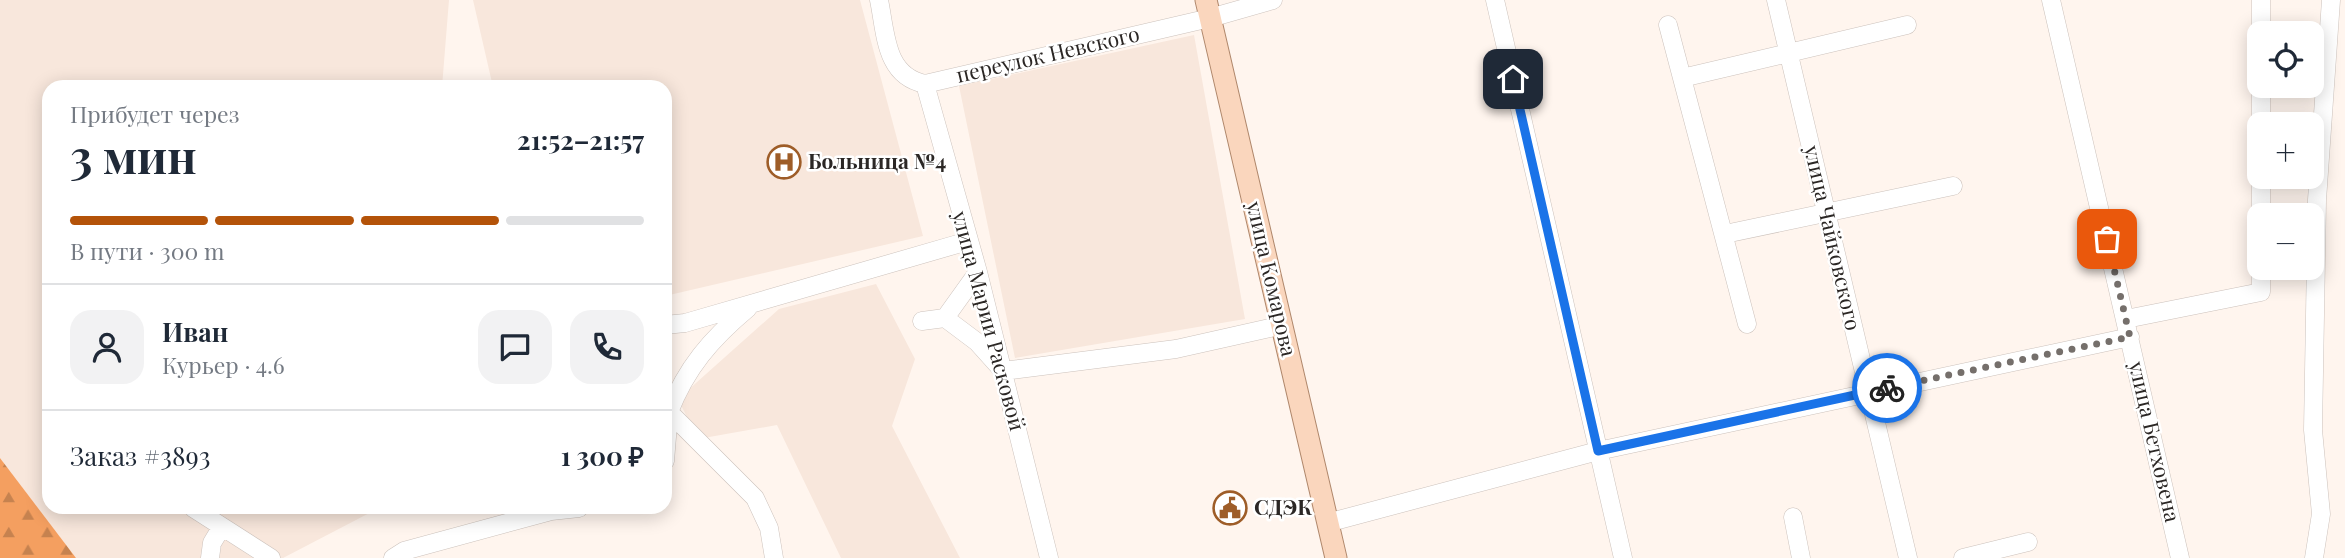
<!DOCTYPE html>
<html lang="ru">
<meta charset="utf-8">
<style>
body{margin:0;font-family:"Playfair Display",serif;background:#f2f2f3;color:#1f2937;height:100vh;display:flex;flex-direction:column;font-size:26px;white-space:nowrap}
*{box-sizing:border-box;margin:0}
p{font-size:23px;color:#747a83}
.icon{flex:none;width:38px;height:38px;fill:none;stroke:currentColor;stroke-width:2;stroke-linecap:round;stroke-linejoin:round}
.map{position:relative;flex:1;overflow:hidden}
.sheet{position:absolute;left:42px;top:80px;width:630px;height:434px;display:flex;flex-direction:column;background:#fff;border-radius:21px;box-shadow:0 4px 18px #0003}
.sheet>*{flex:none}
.controls{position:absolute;left:2247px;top:21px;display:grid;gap:14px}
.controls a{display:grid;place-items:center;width:77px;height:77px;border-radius:14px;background:#fff;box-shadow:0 4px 18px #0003;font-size:35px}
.pin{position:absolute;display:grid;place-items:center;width:60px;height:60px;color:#fff;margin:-30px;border-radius:14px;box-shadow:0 4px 10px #0006}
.courier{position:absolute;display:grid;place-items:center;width:70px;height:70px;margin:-35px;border:5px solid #1a73e8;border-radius:50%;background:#fff;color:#222;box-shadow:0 2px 9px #0007}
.headline em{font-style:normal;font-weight:700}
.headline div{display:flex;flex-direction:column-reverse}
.headline{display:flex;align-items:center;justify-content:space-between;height:119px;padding:0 28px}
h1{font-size:46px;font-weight:700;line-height:52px}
.bar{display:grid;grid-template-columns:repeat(4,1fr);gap:10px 7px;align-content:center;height:84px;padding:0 28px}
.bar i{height:9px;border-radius:5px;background:#e0e1e3}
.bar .current{background:#b45309}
.bar p{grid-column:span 4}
.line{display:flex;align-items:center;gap:18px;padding:0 28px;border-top:2px solid #e0e1e3}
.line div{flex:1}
.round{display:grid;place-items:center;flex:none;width:74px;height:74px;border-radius:21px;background:#f2f2f3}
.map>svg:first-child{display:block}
.built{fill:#f8e7dc}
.forest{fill:url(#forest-firs)}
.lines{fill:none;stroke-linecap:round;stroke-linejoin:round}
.minor-casing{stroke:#ccc2bc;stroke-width:19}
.major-casing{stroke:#af876b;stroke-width:23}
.minor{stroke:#fff;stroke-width:18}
.major{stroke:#fad6bd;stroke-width:21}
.done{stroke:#756f6b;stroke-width:7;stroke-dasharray:0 12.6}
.route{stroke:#1a73e8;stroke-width:9}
.labels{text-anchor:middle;stroke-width:5;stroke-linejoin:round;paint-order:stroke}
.street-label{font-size:21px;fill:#2b2725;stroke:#fff}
.poi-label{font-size:21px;font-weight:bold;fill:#2b2725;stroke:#fff;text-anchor:start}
</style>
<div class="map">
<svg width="2345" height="558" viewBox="0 0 2345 558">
<defs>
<pattern id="forest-firs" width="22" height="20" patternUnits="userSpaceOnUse" patternTransform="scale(1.75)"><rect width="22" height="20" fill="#f49f60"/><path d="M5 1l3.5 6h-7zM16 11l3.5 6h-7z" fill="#c6824f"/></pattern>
</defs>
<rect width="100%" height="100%" fill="#fff5ee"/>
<path class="built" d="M 0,0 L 449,0 L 442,87 L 49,88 L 49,508 L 379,508 L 283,558 L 76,558 L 0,458 Z
M 473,0 L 860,0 L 923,236 L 665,296 L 665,88 L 493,87 Z
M 1194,35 L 1245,319 L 1015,358 L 959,86 Z
M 876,284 L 915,359 L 892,426 L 960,558 L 841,558 L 777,425 L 698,439 L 678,399 L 779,309 Z"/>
<path class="forest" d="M 0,458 L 76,558 L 0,558 Z"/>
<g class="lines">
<defs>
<path id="minor" d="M 879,0 C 886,34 885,76 925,84 L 1210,18 L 1273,0
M 1495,0 L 1623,558
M 1776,0 L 1908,558
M 2051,0 L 2180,558
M 1668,25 L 1747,324
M 2261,33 L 2261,0
M 1682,78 L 1907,25
M 925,84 L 978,272 L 1049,558
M 2261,124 L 2261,86
M 2261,215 L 2261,177
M 1725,234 L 1953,186
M 945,318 L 978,272
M 2126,319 L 2261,292 L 2261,268
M 922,321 L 945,318 L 977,342 L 1003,371 L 1176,349 L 1283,325
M 665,325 L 685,323 L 968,241
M 669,412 C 686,368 711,339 748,308
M 665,461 L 669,412 L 755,498 L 769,528 L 774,558
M 193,508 L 271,558
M 1793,517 L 1801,558
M 1327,523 L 1598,451 L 2130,337
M 210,558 L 212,543 L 221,528
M 393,558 L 404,551 L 551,511 L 579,508
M 1963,558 L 2028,542
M 2314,558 L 2321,514 L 2313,430 L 2317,200 L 2331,0"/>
<path id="major" d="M 1206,0 L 1336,558"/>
</defs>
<use href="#minor" class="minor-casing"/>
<use href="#major" class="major-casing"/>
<use href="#minor" class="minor"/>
<use href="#major" class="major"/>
</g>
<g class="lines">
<path class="done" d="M 1887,388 L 2130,337 L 2107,239"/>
<path class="route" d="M 1513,79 L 1598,451 L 1887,388"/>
</g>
<defs>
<symbol id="hospital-ring" viewBox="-11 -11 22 22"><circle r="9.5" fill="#fff" stroke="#9e5d28" stroke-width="1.5"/><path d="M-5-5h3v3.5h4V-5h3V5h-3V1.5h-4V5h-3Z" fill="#9e5d28"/></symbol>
<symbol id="civic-ring" viewBox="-11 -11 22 22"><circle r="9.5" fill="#fff" stroke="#9e5d28" stroke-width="1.5"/><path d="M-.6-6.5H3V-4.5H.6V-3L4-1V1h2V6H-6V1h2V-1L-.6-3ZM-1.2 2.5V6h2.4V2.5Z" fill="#9e5d28"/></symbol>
</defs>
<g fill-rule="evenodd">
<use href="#hospital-ring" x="765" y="143" width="38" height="38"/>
<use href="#civic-ring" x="1211" y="489" width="38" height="38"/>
</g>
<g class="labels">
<g class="street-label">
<text transform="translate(1048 55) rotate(-13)" y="7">переулок Невского</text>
<text transform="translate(1832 238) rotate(77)" y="7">улица Чайковского</text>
<text transform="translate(1271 279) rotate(77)" y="7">улица Комарова</text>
<text transform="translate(988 321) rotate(75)" y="7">улица Марии Расковой</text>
<text transform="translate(2154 442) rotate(77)" y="7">улица Бетховена</text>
</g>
<g class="poi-label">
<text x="808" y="169">Больница №4</text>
<text x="1254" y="515">СДЭК</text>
</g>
</g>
</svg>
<div class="controls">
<a><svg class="icon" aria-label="locate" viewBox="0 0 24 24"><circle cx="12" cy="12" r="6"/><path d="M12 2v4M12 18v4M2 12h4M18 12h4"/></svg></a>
<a>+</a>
<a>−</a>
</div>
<div class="pin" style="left:2107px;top:239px;background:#ea580c"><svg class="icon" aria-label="bag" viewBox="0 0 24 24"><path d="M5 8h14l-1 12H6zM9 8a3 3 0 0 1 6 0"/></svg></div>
<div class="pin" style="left:1513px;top:79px;background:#1f2937"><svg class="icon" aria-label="home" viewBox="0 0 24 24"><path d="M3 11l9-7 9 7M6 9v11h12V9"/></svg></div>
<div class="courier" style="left:1887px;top:388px"><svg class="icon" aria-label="bike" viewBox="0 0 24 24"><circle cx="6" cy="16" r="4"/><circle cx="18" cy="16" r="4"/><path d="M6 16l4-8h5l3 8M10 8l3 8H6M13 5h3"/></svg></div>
<section class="sheet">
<div class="headline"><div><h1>3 мин</h1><p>Прибудет через</p></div><em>21:52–21:57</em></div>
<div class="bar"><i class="current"></i><i class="current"></i><i class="current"></i><i></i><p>В пути · 300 m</p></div>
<div class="line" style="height:126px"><a class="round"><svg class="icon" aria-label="person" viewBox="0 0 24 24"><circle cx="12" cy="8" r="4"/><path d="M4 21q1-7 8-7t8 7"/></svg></a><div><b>Иван</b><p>Курьер · 4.6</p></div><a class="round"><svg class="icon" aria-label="chat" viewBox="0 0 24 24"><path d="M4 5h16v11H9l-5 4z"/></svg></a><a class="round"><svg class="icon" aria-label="phone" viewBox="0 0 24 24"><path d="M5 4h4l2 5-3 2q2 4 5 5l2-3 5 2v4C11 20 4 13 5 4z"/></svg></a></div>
<div class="line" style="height:91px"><div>Заказ #3893</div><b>1 300 ₽</b></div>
</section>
</div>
